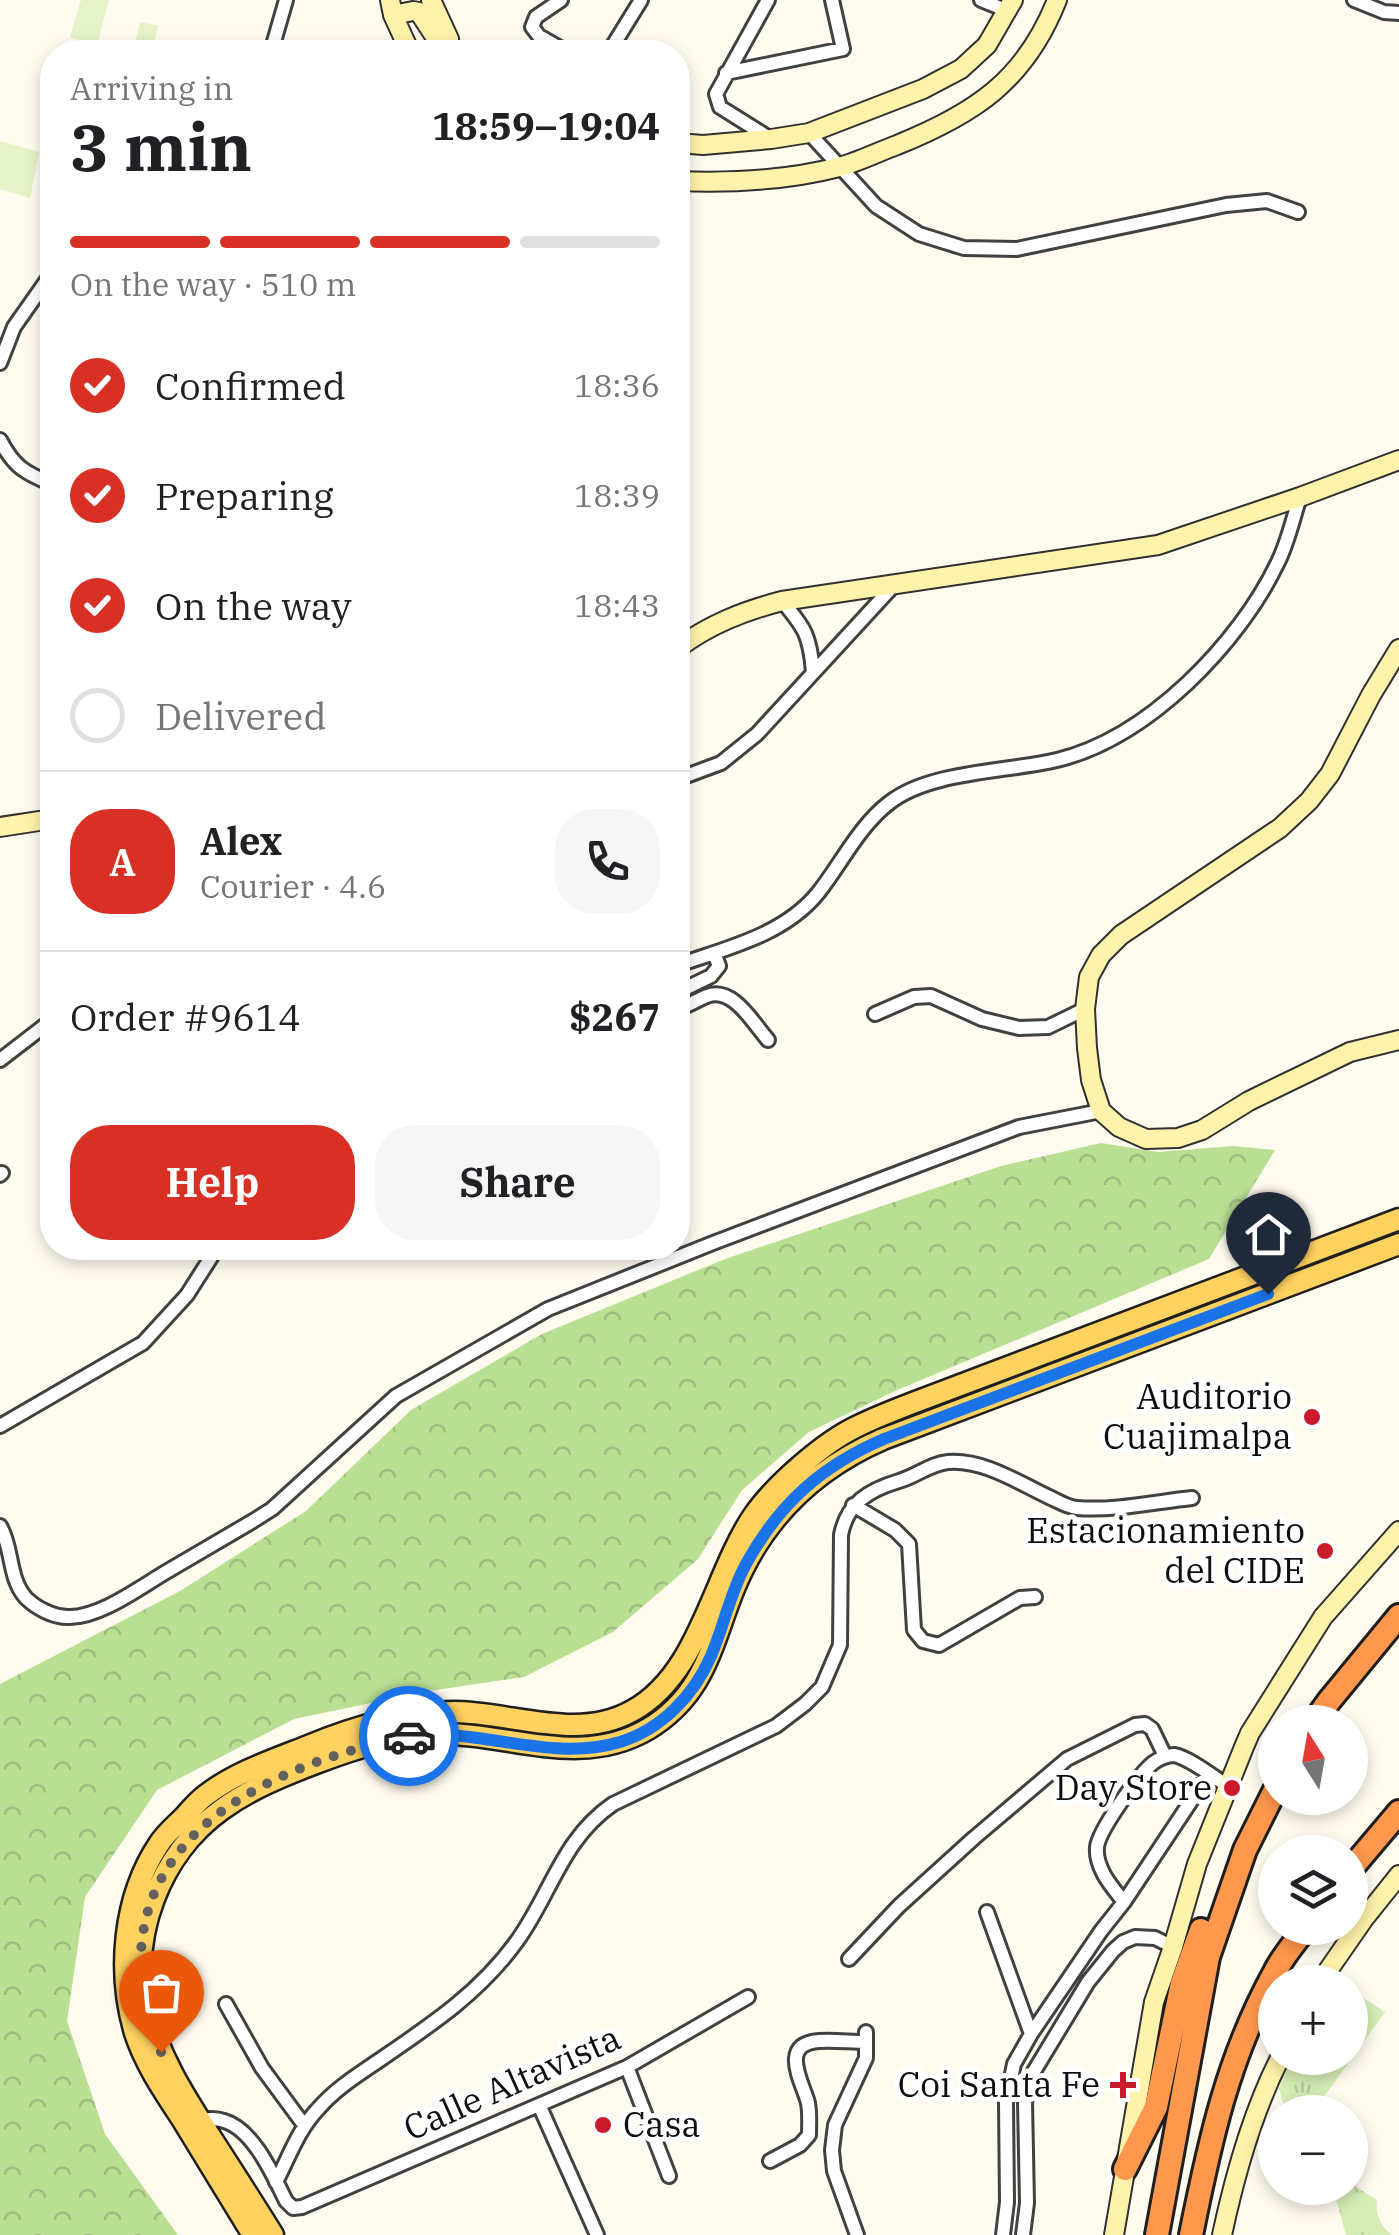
<!DOCTYPE html>
<meta charset="utf-8">
<style>
body{margin:0;font-family:"IBM Plex Serif",serif;background:#f6f6f6;color:#202124;height:100vh;display:flex;flex-direction:column;font-size:38px;white-space:nowrap}
*{box-sizing:border-box;margin:0}
p{font-size:32px;color:#757577}
.icon{flex:none;width:55px;height:55px;fill:none;stroke:currentColor;stroke-width:2;stroke-linecap:round;stroke-linejoin:round}
.map{position:relative;flex:1;overflow:hidden}
.sheet{position:absolute;left:40px;top:40px;width:650px;height:1220px;display:flex;flex-direction:column;background:#fff;border-radius:40px;box-shadow:0 5px 15px #0003}
.sheet>*{flex:none}
.needle{width:65px;rotate:349deg}
.tools{position:absolute;left:1258px;top:1705px;display:grid;gap:20px}
.tools a{display:grid;place-items:center;width:110px;height:110px;border-radius:50%;background:#fff;box-shadow:0 5px 15px #0003;font-size:50px}
.pin{position:absolute;display:grid;place-items:center;width:85px;height:85px;color:#fff;margin:-102px -42px;border-radius:50% 50% 50% 0;rotate:-45deg;box-shadow:0 0 10px #0007}
.pin .icon{rotate:45deg}
.courier{position:absolute;display:grid;place-items:center;width:100px;height:100px;margin:-50px;border:8px solid #1a73e8;border-radius:50%;background:#fff;color:#222;box-shadow:0 2px 12px #0007}
.overview em{font-style:normal;font-weight:700}
.overview div{display:flex;flex-direction:column-reverse}
.overview{display:flex;align-items:center;justify-content:space-between;height:170px;padding:0 30px}
h1{font-size:65px;font-weight:700;line-height:75px}
.bar{display:grid;grid-template-columns:repeat(4,1fr);gap:15px 10px;align-content:center;height:120px;padding:0 30px}
.bar i{height:12px;border-radius:8px;background:#e0e0e0}
.bar .on{background:#d93025}
.bar p{grid-column:span 4}
.line{display:flex;align-items:center;gap:25px;padding:0 30px;border-top:2px solid #e0e0e0}
.line div{flex:1}
.round{display:grid;place-items:center;flex:none;width:105px;height:105px;border-radius:40px;background:#f6f6f6}
ol{padding:0 30px;list-style:none}
li{display:flex;align-items:center;gap:30px;height:110px}
li p{margin-inline-start:auto}
li .icon{padding:10px;border-radius:50%;background:#d93025;color:#fff;stroke-width:4}
li:last-child{color:#757577}
li i{width:55px;height:55px;border:5px solid #e0e0e0;border-radius:50%}
.action{display:flex;gap:20px;margin-top:auto;padding:20px 30px}
.action a{flex:1;height:115px;border-radius:40px;background:#d93025;color:#fff;font-size:40px;font-weight:700;line-height:115px;text-align:center}
.action a+a{background:#f6f6f6;color:#202124}
.map>svg:first-child{display:block}
.forest{fill:url(#forest-crowns)}
.park{fill:url(#park-tufts)}
.pitch{fill:#e6f3c8}
.lines{fill:none;stroke-linecap:round;stroke-linejoin:round}
.street-casing{stroke:#414141;stroke-width:18}
.secondary-casing{stroke:#303030;stroke-width:22}
.primary-casing{stroke:#1f1f1f;stroke-width:25}
.highway-casing{stroke:#1f1f1f;stroke-width:28}
.street{stroke:#fff;stroke-width:12}
.secondary{stroke:#fff2aa;stroke-width:18}
.primary{stroke:#ffd15f;stroke-width:20}
.highway{stroke:#ff974d;stroke-width:22}
.done{stroke:#62615d;stroke-width:10;stroke-dasharray:0 18}
.route{stroke:#1a73e8;stroke-width:12}
.poi-dot{fill:#ca1b2b;stroke:#fff;stroke-width:4}
.labels{text-anchor:middle;stroke-width:10;stroke-linejoin:round;paint-order:stroke}
.poi-label{font-size:35px;fill:#0e0e0e;stroke:#fff;text-anchor:end}
.street-label{font-size:35px;fill:#0e0e0e;stroke:#fff}
</style>
<div class="map">
<svg width="1399" height="2235" viewBox="0 0 1399 2235">
<defs>
<pattern id="forest-crowns" width="20" height="18" patternUnits="userSpaceOnUse" patternTransform="scale(2.5)"><rect width="20" height="18" fill="#b9df93"/><path d="M2 6a3 3 0 1 1 6 0M12 15a3 3 0 1 1 6 0" fill="none" stroke="#9ebe7e"/></pattern>
<pattern id="park-tufts" width="24" height="20" patternUnits="userSpaceOnUse" patternTransform="scale(2.5)"><rect width="24" height="20" fill="#d5edb5"/><path d="M3 7l-1-3M5 7V3M7 7l1-3M15 17l-1-3M17 17v-4M19 17l1-3" fill="none" stroke="#b6ca9a"/></pattern>
</defs>
<rect width="100%" height="100%" fill="#fffbef"/>
<path class="forest" d="M 1101,1143 L 1158,1152 L 1233,1146 L 1275,1150 L 1209,1259 L 895,1391 L 809,1432 L 742,1490 L 698,1559 L 613,1632 L 524,1677 L 429,1691 L 294,1719 L 157,1790 L 85,1897 L 67,2021 L 105,2134 L 178,2235 L 0,2235 L 0,1684 L 180,1591 L 306,1511 L 411,1410 L 542,1334 L 725,1259 L 1001,1166 Z"/>
<path class="park" d="M 1350,1989 L 1385,2012 L 1318,2105 L 1318,2112 L 1286,2112 L 1279,2089 L 1291,2058 L 1350,2058 Z
M 1350,2183 L 1377,2200 C 1375,2214 1380,2226 1392,2235 L 1346,2235 L 1333,2188 L 1350,2188 Z"/>
<path class="pitch" d="M 81,0 L 109,0 L 97,45 L 70,37 Z
M 140,22 L 158,26 L 151,52 L 133,52 Z
M 0,141 L 39,152 L 30,198 L 0,189 Z"/>
<g class="lines">
<defs>
<path id="street" d="M 561,0 L 536,17 L 532,27 L 539,36 L 567,52
M 768,0 L 716,94 L 720,107 L 771,139
M 981,0 L 1008,11
M 1354,0 L 1384,12 L 1399,13
M 271,52 L 286,0
M 609,52 L 641,0
M 726,73 L 843,49 L 832,0
M 809,133 L 876,206 L 919,234 L 964,248 L 1017,249 L 1226,205 L 1267,201 L 1298,212
M 0,363 L 14,327 L 52,273
M 0,440 C 14,467 25,473 52,484
M 782,601 C 805,628 810,636 813,672
M 678,779 L 721,763 L 757,734 L 895,584
M 678,965 C 727,948 784,935 818,893 C 841,864 859,826 889,803 C 929,771 1007,772 1057,760 C 1148,738 1239,644 1278,562 C 1288,542 1293,518 1300,497
M 678,992 L 711,976 L 719,966 L 714,953
M 678,1009 C 687,1006 697,1000 707,996 C 733,986 753,1023 768,1040
M 875,1014 L 914,997 L 931,996 L 982,1019 L 1019,1028 L 1048,1027 L 1085,1009
M 0,1060 L 52,1020
M 0,1175 L 2,1173
M 0,1426 L 143,1343 L 187,1295 L 217,1248
M 853,1505 L 895,1530 L 909,1544 L 914,1630 L 923,1641 L 939,1645 L 1020,1598 L 1035,1597
M 0,1526 C 13,1548 8,1578 26,1598 C 36,1608 53,1617 68,1617 C 99,1618 139,1588 166,1572 C 195,1555 224,1538 253,1521 L 272,1509 L 396,1396 L 548,1309 L 713,1243 L 1019,1127 L 1101,1111
M 1124,1902 C 1112,1887 1095,1868 1097,1847 C 1099,1830 1139,1774 1153,1763 C 1158,1759 1167,1755 1174,1755 C 1188,1757 1215,1778 1228,1786
M 987,1912 L 1031,2034
M 849,1959 L 899,1906 L 974,1838 L 1067,1759 L 1135,1725 L 1145,1724 L 1152,1729 L 1165,1756
M 226,2004 L 262,2068 L 304,2125
M 627,2067 L 669,2176
M 540,2107 L 597,2235
M 200,2120 C 208,2119 216,2118 224,2121 C 253,2129 273,2175 286,2201 L 293,2208 L 302,2207 L 627,2067 L 748,1997
M 770,2161 L 800,2145 L 809,2135 C 809,2125 810,2114 808,2103 C 803,2083 778,2044 819,2041 C 834,2040 851,2042 866,2042
M 276,2182 C 289,2157 298,2130 318,2109 C 337,2087 361,2073 384,2057 C 434,2023 481,1991 517,1941 C 551,1894 562,1839 613,1804 L 776,1726 L 805,1704 L 822,1687 L 840,1645 L 841,1535 C 847,1503 869,1490 899,1481 C 917,1476 929,1464 948,1462 C 983,1459 1019,1483 1049,1497 C 1058,1501 1067,1507 1077,1508 C 1115,1511 1155,1502 1192,1498
M 857,2235 L 834,2171 L 832,2150 L 835,2125 L 866,2058 L 866,2032
M 1003,2235 L 1007,2202 L 1006,2103 L 1014,2064 L 1031,2034 L 1101,1931 L 1124,1902 L 1209,1774
M 1023,2235 L 1027,2203 L 1025,2102 L 1033,2073 L 1088,1982 L 1113,1951 L 1123,1942 L 1135,1937 L 1155,1938 L 1173,1947"/>
<path id="secondary" d="M 390,0 L 393,15 L 410,52
M 431,0 L 449,39
M 393,15 L 413,11 L 419,12 L 445,52
M 678,143 L 703,145 L 771,139 L 809,133 L 923,89 L 961,69 L 987,45 L 1013,0
M 678,181 C 729,183 789,180 839,167 C 858,162 878,152 897,145 C 974,114 1025,81 1057,0
M 678,648 C 710,624 744,611 782,601 L 1158,545 L 1300,497 L 1399,460
M 1399,649 L 1371,695 L 1330,774 L 1309,801 L 1280,828 L 1121,935 L 1101,955 L 1089,977 L 1085,1009 L 1087,1048 L 1091,1080 L 1101,1111 L 1119,1127 L 1146,1139 L 1178,1138 L 1202,1130 L 1249,1101 L 1350,1052 L 1399,1040
M 0,827 L 52,819
M 1320,1982 L 1363,1920 L 1399,1875
M 1114,2235 L 1154,2002 L 1173,1947 L 1197,1864 L 1244,1747 L 1250,1733 L 1323,1617 L 1399,1531
M 1222,2235 C 1235,2174 1252,2113 1280,2058"/>
<path id="primary" d="M 253,2235 C 229,2196 206,2158 182,2119 C 165,2093 145,2064 135,2033 C 117,1972 123,1898 159,1844 C 165,1834 176,1825 185,1816 C 191,1809 198,1801 206,1795 C 236,1772 273,1760 308,1746 C 354,1727 403,1712 454,1712 C 511,1712 577,1742 632,1711 C 700,1674 713,1575 754,1515 C 775,1485 823,1443 856,1427 C 878,1416 902,1407 926,1398 L 1399,1219
M 273,2235 C 252,2201 230,2167 208,2133 C 182,2092 161,2059 147,2011 C 127,1938 160,1854 221,1810 C 250,1789 282,1776 316,1763 C 353,1749 392,1736 433,1734 C 506,1731 578,1770 648,1729 C 704,1695 711,1647 733,1591 C 762,1519 814,1469 883,1439 L 1399,1244"/>
<path id="highway" d="M 1314,1722 L 1329,1701 L 1399,1616
M 1350,1870 L 1399,1812
M 1125,2169 L 1156,2107 L 1182,1983 L 1201,1930
M 1157,2235 L 1208,1957 L 1245,1850 L 1275,1790
M 1191,2235 C 1210,2140 1228,2057 1275,1972 C 1283,1956 1295,1942 1306,1928"/>
</defs>
<use href="#street" class="street-casing"/>
<use href="#secondary" class="secondary-casing"/>
<use href="#primary" class="primary-casing"/>
<use href="#highway" class="highway-casing"/>
<use href="#street" class="street"/>
<use href="#secondary" class="secondary"/>
<use href="#primary" class="primary"/>
<use href="#highway" class="highway"/>
</g>
<g class="lines">
<path class="done" d="M 161,2052 C 154,2031 145,2009 142,1986 C 125,1827 282,1763 409,1736"/>
<path class="route" d="M 409,1736 C 479,1727 551,1763 620,1742 C 662,1729 694,1695 711,1656 C 724,1626 730,1593 746,1564 C 779,1504 821,1466 884,1439 L 1268,1294"/>
</g>
<g class="poi-dot">
<circle cx="1312" cy="1417" r="10"/>
<circle cx="1325" cy="1551" r="10"/>
<circle cx="1232" cy="1788" r="10"/>
<path d="M1118 2070h10v10h10v10h-10v10h-10v-10h-10v-10h10z"/>
<circle cx="603" cy="2125" r="10"/>
</g>
<g class="labels">
<g class="poi-label">
<text x="1292" y="1409">Auditorio<tspan x="1292" dy="40">Cuajimalpa</tspan></text>
<text x="1305" y="1543">Estacionamiento<tspan x="1305" dy="40">del CIDE</tspan></text>
<text x="1212" y="1800">Day Store</text>
<text x="1100" y="2097">Coi Santa Fe</text>
<text x="623" y="2137" text-anchor="start">Casa</text>
</g>
<g class="street-label">
<text transform="translate(512 2083) rotate(-24)" y="12">Calle Altavista</text>
</g>
</g>
</svg>
<div class="tools">
<a><svg class="needle" viewBox="-14 -14 28 28"><path d="M0-13l5 13h-10z" fill="#e53935"/><path d="M0 13l5-13h-10z" fill="#757577"/></svg></a>
<a><svg class="icon" aria-label="layers" viewBox="0 0 24 24"><path d="M12 4l9 5-9 5-9-5zM3 14l9 5 9-5"/></svg></a>
<a>+</a>
<a>−</a>
</div>
<div class="pin" style="left:161px;top:2052px;background:#ea580c"><svg class="icon" aria-label="bag" viewBox="0 0 24 24"><path d="M5 8h14l-1 12H6zM9 8a3 3 0 0 1 6 0"/></svg></div>
<div class="pin" style="left:1268px;top:1294px;background:#1f2937"><svg class="icon" aria-label="home" viewBox="0 0 24 24"><path d="M3 11l9-7 9 7M6 9v11h12V9"/></svg></div>
<div class="courier" style="left:409px;top:1736px"><svg class="icon" aria-label="car" viewBox="0 0 24 24"><path d="M5 17H2v-5l4-1 3-4h7l3 4 3 1v5h-3M9 17h6M6 11h13"/><circle cx="7" cy="17" r="2"/><circle cx="17" cy="17" r="2"/></svg></div>
<section class="sheet">
<div class="overview"><div><h1>3 min</h1><p>Arriving in</p></div><em>18:59–19:04</em></div>
<div class="bar"><i class="on"></i><i class="on"></i><i class="on"></i><i></i><p>On the way · 510 m</p></div>
<ol>
<li><svg class="icon" aria-label="check" viewBox="0 0 24 24"><path d="M5 12l5 5 9-10"/></svg>Confirmed<p>18:36</p></li>
<li><svg class="icon" aria-label="check" viewBox="0 0 24 24"><path d="M5 12l5 5 9-10"/></svg>Preparing<p>18:39</p></li>
<li><svg class="icon" aria-label="check" viewBox="0 0 24 24"><path d="M5 12l5 5 9-10"/></svg>On the way<p>18:43</p></li>
<li><i></i>Delivered</li>
</ol>
<div class="line" style="height:180px"><b class="round" style="background:#d93025;color:#fff">A</b><div><b>Alex</b><p>Courier · 4.6</p></div><a class="round"><svg class="icon" aria-label="phone" viewBox="0 0 24 24"><path d="M5 4h4l2 5-3 2q2 4 5 5l2-3 5 2v4C11 20 4 13 5 4z"/></svg></a></div>
<div class="line" style="height:130px"><div>Order #9614</div><b>$267</b></div>
<div class="action"><a>Help</a><a>Share</a></div>
</section>
</div>
